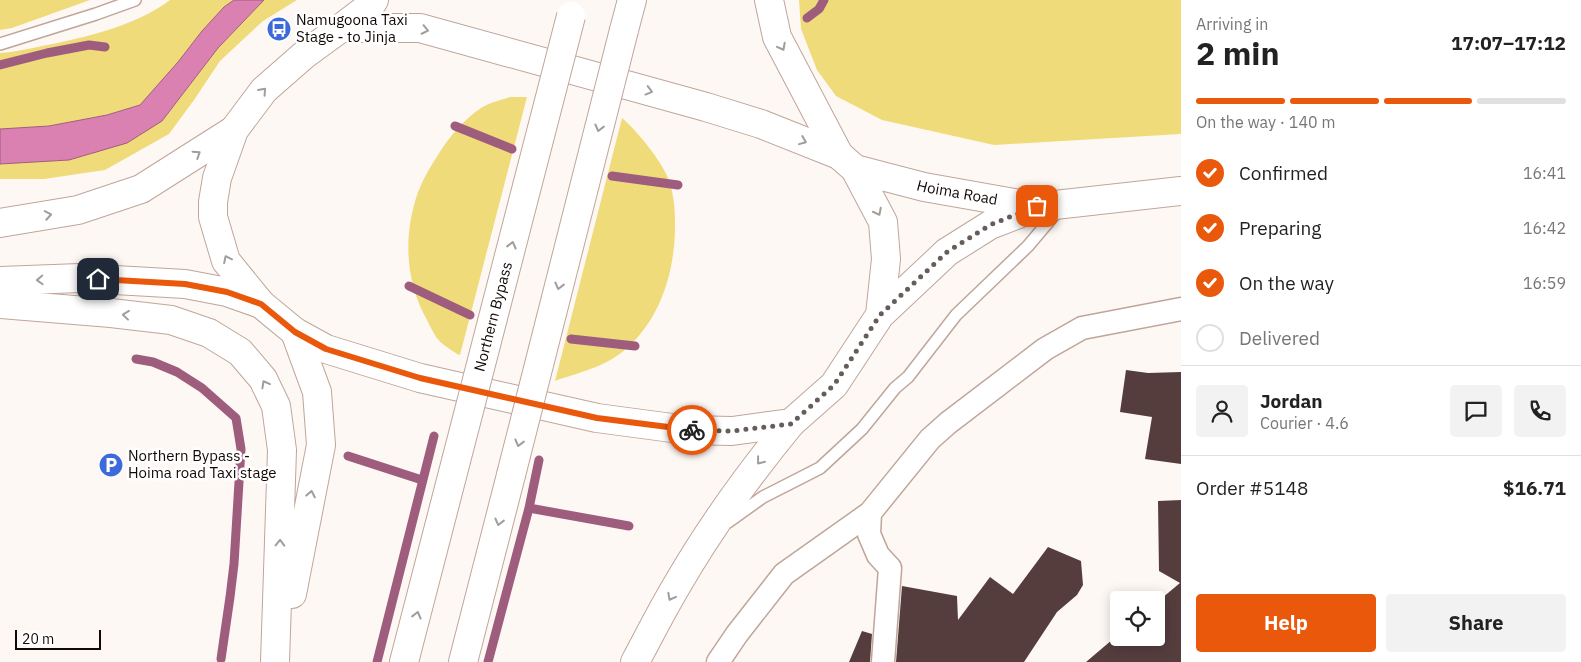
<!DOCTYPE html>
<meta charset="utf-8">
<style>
body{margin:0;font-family:"IBM Plex Sans",sans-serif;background:#f2f2f2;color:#222;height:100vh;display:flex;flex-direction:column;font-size:19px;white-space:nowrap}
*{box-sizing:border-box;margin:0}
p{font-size:16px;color:#767676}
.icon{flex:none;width:28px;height:28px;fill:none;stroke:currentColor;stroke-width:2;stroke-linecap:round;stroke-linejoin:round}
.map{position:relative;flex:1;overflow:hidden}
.sheet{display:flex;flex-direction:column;background:#fff;width:400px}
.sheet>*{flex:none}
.tools{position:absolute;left:1110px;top:591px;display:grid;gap:10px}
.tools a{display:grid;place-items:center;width:55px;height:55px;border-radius:5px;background:#fff;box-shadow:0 2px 12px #0003;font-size:25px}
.scale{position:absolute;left:15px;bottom:12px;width:86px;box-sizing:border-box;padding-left:5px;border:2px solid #120906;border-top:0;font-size:14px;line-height:18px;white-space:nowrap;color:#120906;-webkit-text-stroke:4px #fff;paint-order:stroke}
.pin{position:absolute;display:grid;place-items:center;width:42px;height:42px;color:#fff;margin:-21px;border-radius:10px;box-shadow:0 2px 8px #0006}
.courier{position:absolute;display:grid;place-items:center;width:50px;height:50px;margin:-25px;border:4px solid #ea580c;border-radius:50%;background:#fff;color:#222;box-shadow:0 1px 6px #0007}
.summary em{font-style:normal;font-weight:700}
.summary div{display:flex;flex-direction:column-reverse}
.summary{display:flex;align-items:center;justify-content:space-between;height:85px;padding:0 15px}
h1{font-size:32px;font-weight:700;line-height:38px}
.bar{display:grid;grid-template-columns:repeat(4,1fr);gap:8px 5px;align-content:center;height:60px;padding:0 15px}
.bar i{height:6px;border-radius:4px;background:#e0e0e0}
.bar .selected{background:#ea580c}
.bar p{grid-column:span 4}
.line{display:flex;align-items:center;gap:12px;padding:0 15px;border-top:1px solid #e0e0e0}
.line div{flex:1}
.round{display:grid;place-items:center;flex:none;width:52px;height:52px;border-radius:5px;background:#f2f2f2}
ol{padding:0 15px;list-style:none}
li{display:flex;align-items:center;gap:15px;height:55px}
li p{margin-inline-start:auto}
li .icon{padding:5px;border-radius:50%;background:#ea580c;color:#fff;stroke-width:4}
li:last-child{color:#767676}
li i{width:28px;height:28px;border:2px solid #e0e0e0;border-radius:50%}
.primary-button{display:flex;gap:10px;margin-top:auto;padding:10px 15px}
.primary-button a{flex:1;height:58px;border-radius:5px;background:#ea580c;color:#fff;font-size:20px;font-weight:700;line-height:58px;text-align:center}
.primary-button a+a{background:#f2f2f2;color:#222}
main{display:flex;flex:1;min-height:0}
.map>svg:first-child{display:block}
.green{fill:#f0db7a}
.water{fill:#db81b1;stroke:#9f5d7e}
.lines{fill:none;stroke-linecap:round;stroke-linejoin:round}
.stream{stroke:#9f5d7e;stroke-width:9}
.building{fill:#553d3e}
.lane-casing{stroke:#bfa59a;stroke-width:14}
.street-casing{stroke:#bfa59a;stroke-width:25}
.primary-casing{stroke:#bfa59a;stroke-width:30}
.highway-casing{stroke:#bfa59a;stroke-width:30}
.lane{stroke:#fff;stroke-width:11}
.street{stroke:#fff;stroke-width:22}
.primary{stroke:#fff;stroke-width:28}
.highway{stroke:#fff;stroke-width:28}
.highway-bridge-casing{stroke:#bfa59a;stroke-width:30;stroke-linecap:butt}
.highway-bridge{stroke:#fff;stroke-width:28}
.oneway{stroke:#a09d9b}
.done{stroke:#655d5a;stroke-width:5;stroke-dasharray:0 9}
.route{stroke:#ea580c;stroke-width:6}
.labels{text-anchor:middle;stroke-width:5;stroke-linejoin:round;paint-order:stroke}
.poi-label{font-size:15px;fill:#120906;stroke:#fff;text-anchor:start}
.street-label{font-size:15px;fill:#120906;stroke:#fff}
</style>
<main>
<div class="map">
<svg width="1181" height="662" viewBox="0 0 1181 662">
<rect width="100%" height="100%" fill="#fef8f5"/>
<path class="green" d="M 0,0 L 90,0 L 12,28 L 0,30 Z
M 170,0 L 234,0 L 224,7 L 202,31 L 178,62 L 140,105 L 107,115 L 49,126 L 0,129 L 0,53 C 14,52 28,49 42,46 C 84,38 136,26 170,0 Z
M 264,0 L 297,0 L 263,21 L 220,61 L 194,100 L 169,134 L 105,170 L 44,179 L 0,179 L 0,164 L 69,160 L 162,121 L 218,48 Z
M 799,0 L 1181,0 L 1181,134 L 994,145 L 882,120 L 836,96 L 817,70 L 801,29 Z
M 510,97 L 527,97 L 460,355 L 457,354 C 450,349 441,344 436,337 C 433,332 430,326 427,320 C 405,281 403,235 418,192 C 423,179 430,167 438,155 C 449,137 463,120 481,108 C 489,103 501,100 510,97 Z
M 622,118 C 638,132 660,159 668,178 C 673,191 675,206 675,220 C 676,266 663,316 627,348 C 606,367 580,372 555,381 Z"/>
<path class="water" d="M 234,0 L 264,0 L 218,48 L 162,121 L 127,143 L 69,160 L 0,164 L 0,129 L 49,126 L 107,115 L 140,105 L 178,62 L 202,31 L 224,7 Z"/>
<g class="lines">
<path class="stream" d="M 807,18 L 819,9 L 824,0
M 0,65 L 47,53 L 89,45 L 105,47
M 455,126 L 512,149
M 612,176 L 678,185
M 409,286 L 470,315
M 571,339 L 635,346
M 136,359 L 153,362 L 177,372 L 202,388 L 236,418 L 241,449 L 234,564 L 230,597 L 221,659
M 348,456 L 422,480
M 529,508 L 629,526
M 377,662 L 434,436
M 488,662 L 529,508 L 539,460"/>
</g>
<path class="building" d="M 1126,370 L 1148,373 L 1181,372 L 1181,464 L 1145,459 L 1152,417 L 1120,412 Z
M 1181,500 L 1181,662 L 1086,662 L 1119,634 L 1119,638 L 1156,638 L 1156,603 L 1180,583 L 1159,571 L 1158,501 Z
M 1048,547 L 1081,561 L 1083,585 L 1077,595 L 1057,612 L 1024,662 L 896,662 L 902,586 L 957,596 L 958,620 L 990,577 L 1013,594 Z
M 862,631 L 872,634 L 870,662 L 849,662 Z"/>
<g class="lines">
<defs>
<path id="lane" d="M 0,44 L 96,14 L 135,0
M 728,522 L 763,497 L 820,468 L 862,429 L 895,388 L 908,377 L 956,315 L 1028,246 L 1060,208"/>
<path id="street" d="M 718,662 L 737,634 L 784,574 L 870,513
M 883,662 L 890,568 L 878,555 L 869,534 L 870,513 L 930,439 L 948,423 L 1045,349 L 1082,328 L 1181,309"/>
<g id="primary">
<path id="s1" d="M 855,169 L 924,187 L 1037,207 L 1181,191"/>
<path d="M 0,223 L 78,210 L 141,189 L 234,130"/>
<path d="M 0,281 L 80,278 L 185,284 L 227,292 L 261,304"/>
<path d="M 880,315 L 886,259 L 883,222 L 855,169 L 839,155 L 761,124 L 706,107 L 420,28 L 341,28 L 304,55 L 264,90 L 234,130 L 217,178 L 213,202 L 213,217 L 226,261 L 261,304 L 295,332 L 326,349 L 420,378 L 597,418 L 687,430 L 732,431 L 791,423 L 834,385 L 880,315 L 947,252 L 990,225 L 1037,207"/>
</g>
<path id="highway" d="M 769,0 L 777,37 L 839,155
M 341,28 L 370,6 L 374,0
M 624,30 L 632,0
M 0,304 L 111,313 L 171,320 L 209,333 L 240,352 L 263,379 L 276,406 L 282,450 L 275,662
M 292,594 L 321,445 L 317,392 L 295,332
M 404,662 L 456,461
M 463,662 L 511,475
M 635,662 C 649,636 662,610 677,585 C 710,528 749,474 791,423"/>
</defs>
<use href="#lane" class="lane-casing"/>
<use href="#street" class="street-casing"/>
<use href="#primary" class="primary-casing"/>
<use href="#highway" class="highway-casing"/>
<use href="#lane" class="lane"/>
<use href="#street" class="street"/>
<use href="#primary" class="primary"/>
<use href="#highway" class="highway"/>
<defs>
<g id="highway-bridge">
<path id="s2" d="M 456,461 L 571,16"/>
<path d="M 511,475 L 624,30"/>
</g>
</defs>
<use href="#highway-bridge" class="highway-bridge-casing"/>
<use href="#highway-bridge" class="highway-bridge"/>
</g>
<defs><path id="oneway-chevron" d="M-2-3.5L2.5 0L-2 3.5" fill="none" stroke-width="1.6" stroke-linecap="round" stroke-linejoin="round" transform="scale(1.25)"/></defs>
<g class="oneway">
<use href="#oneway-chevron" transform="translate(425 30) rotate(12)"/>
<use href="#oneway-chevron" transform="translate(782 47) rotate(62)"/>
<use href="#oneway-chevron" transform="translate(263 91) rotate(-48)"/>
<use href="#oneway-chevron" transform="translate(649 91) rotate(15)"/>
<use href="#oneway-chevron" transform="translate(599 128) rotate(104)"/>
<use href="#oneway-chevron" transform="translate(803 141) rotate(22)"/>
<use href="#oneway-chevron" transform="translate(197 154) rotate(-33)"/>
<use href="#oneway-chevron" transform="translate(878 212) rotate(63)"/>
<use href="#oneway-chevron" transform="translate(48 215) rotate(-10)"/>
<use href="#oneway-chevron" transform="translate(512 245) rotate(-76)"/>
<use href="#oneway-chevron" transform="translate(227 259) rotate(-116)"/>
<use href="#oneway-chevron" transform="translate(40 280) rotate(178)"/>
<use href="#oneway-chevron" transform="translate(559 286) rotate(104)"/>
<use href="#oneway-chevron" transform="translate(126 315) rotate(-174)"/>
<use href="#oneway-chevron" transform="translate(265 384) rotate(-119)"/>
<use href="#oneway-chevron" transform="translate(519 443) rotate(104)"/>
<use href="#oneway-chevron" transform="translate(760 461) rotate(128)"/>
<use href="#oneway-chevron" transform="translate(311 494) rotate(-79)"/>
<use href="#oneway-chevron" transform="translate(499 522) rotate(104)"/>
<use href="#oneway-chevron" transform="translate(280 543) rotate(-89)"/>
<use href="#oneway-chevron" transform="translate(671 597) rotate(118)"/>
<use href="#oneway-chevron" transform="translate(417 615) rotate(-76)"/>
</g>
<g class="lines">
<path class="done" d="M 692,430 L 732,431 L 791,424 L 834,385 L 880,315 L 947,252 L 990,225 L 1037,206"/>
<path class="route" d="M 98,279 L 185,284 L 227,292 L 261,304 L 295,332 L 326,349 L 420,378 L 597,418 L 692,430"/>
</g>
<defs>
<symbol id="bus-disc" viewBox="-11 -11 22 22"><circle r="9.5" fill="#3d6ada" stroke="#fff"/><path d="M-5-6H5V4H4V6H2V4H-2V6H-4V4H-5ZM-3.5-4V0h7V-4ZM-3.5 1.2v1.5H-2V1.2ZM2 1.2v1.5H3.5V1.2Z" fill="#fff"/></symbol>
<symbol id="parking-disc" viewBox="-11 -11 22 22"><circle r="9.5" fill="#3d6ada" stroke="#fff"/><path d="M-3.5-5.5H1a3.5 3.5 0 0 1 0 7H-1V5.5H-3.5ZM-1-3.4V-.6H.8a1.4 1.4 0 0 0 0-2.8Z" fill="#fff"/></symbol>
</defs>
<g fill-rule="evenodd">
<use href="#bus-disc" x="265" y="15" width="28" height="28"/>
<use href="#parking-disc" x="97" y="451" width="28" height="28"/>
</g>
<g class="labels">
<g class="poi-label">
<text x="296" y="25">Namugoona Taxi<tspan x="296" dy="17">Stage - to Jinja</tspan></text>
<text x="128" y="461">Northern Bypass -<tspan x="128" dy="17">Hoima road Taxi stage</tspan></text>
</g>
<g class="street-label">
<text dy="5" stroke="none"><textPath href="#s1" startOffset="105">Hoima Road</textPath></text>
<text dy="5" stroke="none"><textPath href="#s2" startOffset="149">Northern Bypass</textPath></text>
</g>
</g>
</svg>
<div class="tools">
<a><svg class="icon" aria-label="locate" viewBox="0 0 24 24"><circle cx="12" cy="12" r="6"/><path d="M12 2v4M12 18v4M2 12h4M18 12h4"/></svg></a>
</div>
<div class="scale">20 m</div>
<div class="pin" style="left:1037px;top:206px;background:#ea580c"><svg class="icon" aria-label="bag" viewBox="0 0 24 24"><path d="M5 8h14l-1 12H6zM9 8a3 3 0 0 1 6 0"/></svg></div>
<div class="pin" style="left:98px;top:279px;background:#1f2937"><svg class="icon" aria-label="home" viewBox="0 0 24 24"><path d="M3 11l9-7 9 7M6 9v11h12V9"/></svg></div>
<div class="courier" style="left:692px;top:430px"><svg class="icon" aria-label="bike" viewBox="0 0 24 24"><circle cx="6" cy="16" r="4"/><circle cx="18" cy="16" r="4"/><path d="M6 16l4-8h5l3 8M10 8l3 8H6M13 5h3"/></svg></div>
</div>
<section class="sheet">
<div class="summary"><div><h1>2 min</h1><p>Arriving in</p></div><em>17:07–17:12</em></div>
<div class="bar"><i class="selected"></i><i class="selected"></i><i class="selected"></i><i></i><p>On the way · 140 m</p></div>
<ol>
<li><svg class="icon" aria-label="check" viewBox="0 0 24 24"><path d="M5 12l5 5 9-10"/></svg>Confirmed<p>16:41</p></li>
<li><svg class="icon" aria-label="check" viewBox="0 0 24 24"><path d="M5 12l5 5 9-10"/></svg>Preparing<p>16:42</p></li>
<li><svg class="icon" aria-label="check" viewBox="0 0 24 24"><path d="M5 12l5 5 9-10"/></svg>On the way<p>16:59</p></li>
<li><i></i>Delivered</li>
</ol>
<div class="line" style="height:90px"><a class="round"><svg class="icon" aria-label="person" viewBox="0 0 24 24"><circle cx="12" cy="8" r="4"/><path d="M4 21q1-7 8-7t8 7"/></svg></a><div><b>Jordan</b><p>Courier · 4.6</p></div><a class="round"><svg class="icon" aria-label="chat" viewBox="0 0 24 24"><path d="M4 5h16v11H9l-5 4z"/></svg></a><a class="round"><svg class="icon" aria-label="phone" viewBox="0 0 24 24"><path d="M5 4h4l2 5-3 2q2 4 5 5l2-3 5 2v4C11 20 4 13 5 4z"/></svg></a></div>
<div class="line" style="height:65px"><div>Order #5148</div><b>$16.71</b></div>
<div class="primary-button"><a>Help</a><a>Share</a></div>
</section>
</main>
